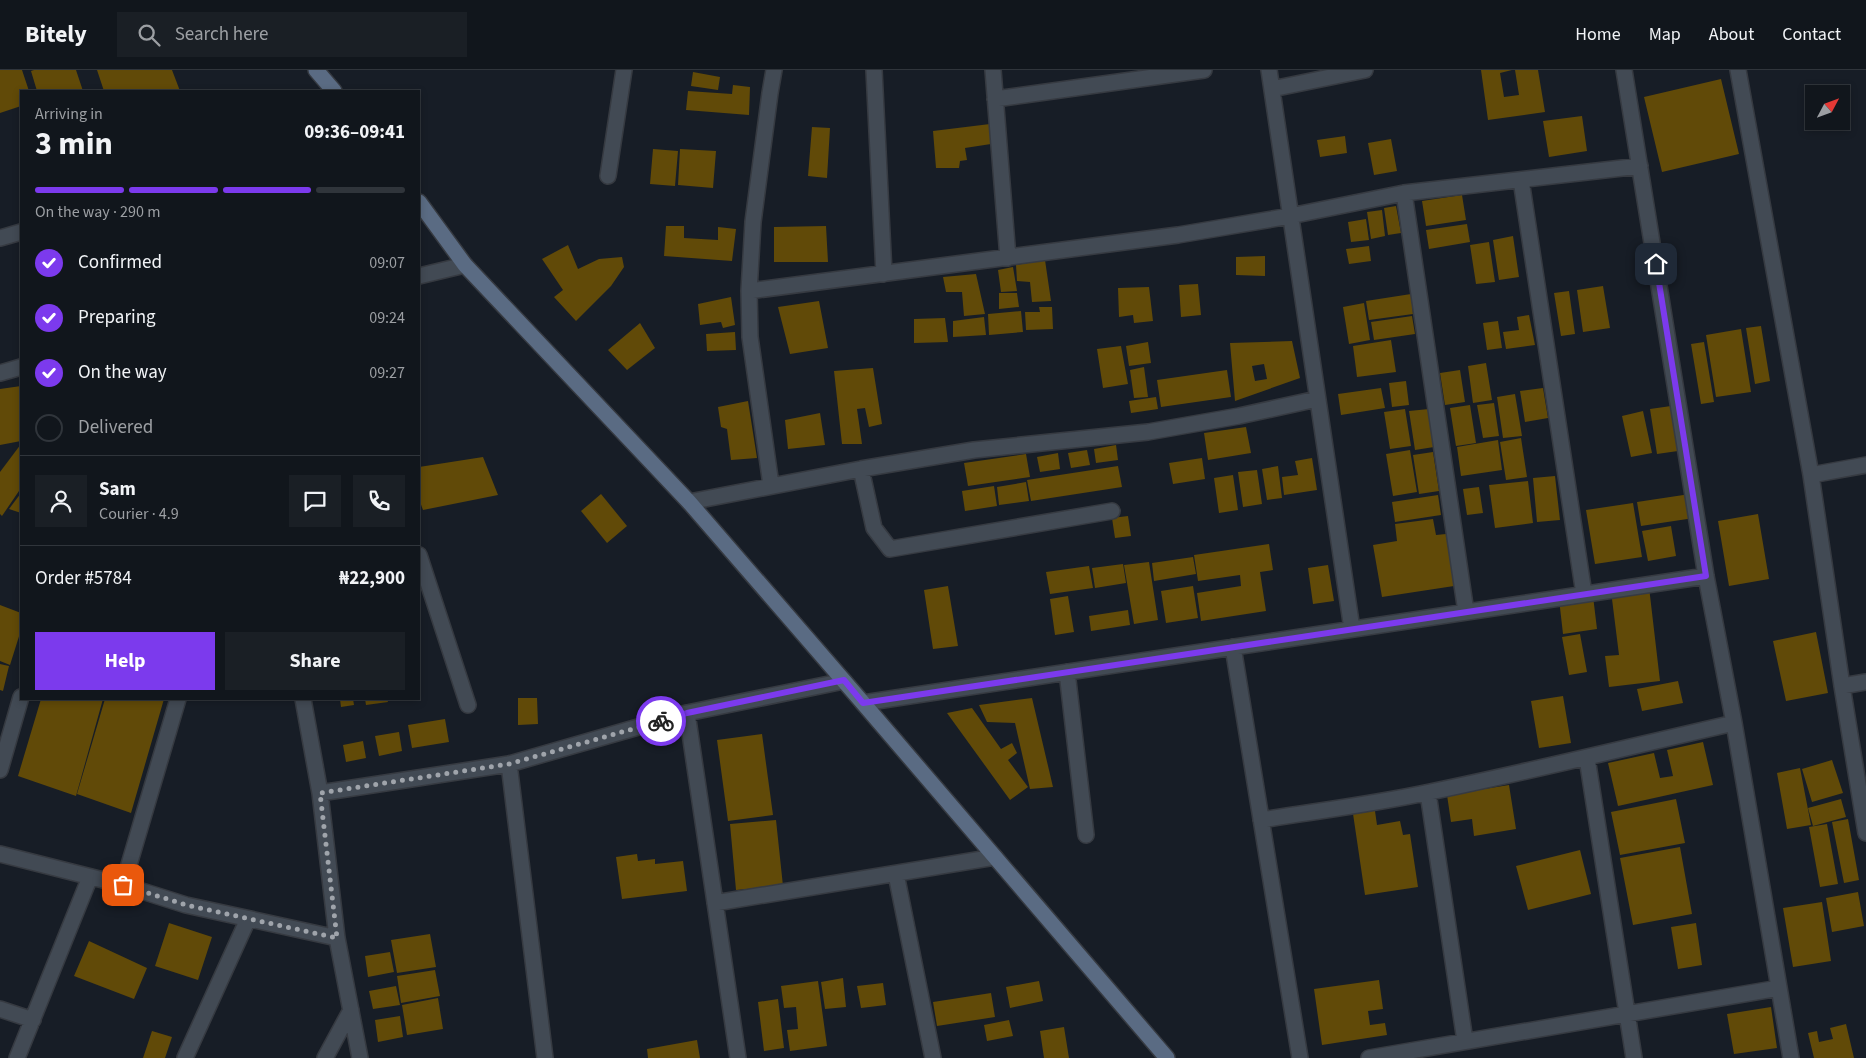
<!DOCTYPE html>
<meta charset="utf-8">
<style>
body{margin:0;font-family:"Source Sans 3",sans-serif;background:#1a1f25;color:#f1f3f6;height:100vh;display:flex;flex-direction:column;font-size:19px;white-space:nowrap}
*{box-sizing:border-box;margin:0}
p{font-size:16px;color:#9c9fa3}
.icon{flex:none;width:28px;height:28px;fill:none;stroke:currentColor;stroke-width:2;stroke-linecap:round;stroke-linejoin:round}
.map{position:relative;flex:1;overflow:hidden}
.details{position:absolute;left:20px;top:20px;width:400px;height:610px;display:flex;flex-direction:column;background:#11161c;border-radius:0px;box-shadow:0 2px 8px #0003,0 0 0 1px #30353b}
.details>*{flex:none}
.needle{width:32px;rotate:49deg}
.buttons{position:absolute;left:1805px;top:15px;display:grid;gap:10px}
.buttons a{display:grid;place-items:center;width:45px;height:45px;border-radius:0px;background:#11161c;box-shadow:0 2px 8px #0003,0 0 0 1px #30353b;font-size:25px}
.pin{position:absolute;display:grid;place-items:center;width:42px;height:42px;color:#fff;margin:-21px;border-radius:10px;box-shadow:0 2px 8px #0006}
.courier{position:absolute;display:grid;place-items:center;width:50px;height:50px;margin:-25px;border:4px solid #7c3aed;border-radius:50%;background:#fff;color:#222;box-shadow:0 1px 6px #0007}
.overview em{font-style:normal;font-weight:700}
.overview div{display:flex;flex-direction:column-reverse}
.overview{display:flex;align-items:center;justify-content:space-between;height:85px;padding:0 15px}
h1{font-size:32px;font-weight:700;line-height:38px}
.bar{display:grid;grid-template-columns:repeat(4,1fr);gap:8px 5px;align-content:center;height:60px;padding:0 15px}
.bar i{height:6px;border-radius:4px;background:#30353b}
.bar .selected{background:#7c3aed}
.bar p{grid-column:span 4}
.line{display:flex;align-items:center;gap:12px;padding:0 15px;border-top:1px solid #30353b}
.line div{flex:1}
.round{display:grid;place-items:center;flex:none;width:52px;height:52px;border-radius:0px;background:#1a1f25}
ol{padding:0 15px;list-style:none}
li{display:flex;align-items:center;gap:15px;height:55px}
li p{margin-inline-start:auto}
li .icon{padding:5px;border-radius:50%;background:#7c3aed;color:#fff;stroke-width:4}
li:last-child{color:#9c9fa3}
li i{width:28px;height:28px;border:2px solid #30353b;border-radius:50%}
.cta{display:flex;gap:10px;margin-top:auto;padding:10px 15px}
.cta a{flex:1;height:58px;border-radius:0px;background:#7c3aed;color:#fff;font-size:20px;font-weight:700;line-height:58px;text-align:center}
.cta a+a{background:#1a1f25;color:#f1f3f6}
header{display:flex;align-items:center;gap:30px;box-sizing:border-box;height:70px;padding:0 25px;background:#11161c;border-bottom:1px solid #30353b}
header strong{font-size:24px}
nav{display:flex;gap:28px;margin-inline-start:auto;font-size:18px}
.search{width:350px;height:45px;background:#1a1f25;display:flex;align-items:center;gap:12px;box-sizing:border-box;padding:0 18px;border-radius:0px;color:#9c9fa3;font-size:19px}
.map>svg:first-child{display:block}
.building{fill:#614a08;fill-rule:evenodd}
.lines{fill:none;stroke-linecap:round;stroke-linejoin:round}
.street-casing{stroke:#363a41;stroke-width:18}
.secondary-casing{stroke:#363a41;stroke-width:18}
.street{stroke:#424a54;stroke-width:15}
.secondary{stroke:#5a6b83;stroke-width:15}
.done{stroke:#9fa4ab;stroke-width:5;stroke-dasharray:0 9}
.route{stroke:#7c3aed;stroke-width:6}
</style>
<header>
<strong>Bitely</strong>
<div class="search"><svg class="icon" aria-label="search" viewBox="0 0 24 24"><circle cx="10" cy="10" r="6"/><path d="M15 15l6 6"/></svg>Search here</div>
<nav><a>Home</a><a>Map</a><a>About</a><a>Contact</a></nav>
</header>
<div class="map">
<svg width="1866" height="988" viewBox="0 0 1866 988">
<rect width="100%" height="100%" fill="#171d26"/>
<path class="building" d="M 0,0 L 22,0 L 29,21 L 21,21 L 21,36 L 0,43 Z
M 34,0 L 76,0 L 83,21 L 37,21 L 31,1 Z
M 97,0 L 172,0 L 180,21 L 104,21 Z
M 1481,0 L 1512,0 L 1500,3 L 1504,27 L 1519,25 L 1515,0 L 1538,0 L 1545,42 L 1488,50 Z
M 693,2 L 720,7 L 718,20 L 691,16 Z
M 1721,9 L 1739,84 L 1662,102 L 1644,27 Z
M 733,15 L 750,17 L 749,45 L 686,40 L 688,21 L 732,24 Z
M 1582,46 L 1587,81 L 1549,87 L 1543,51 Z
M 990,54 L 991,74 L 965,78 L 967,90 L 960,91 L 959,98 L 936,98 L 933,61 Z
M 812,57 L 830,58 L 827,108 L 808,106 Z
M 1345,66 L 1347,83 L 1320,87 L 1317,70 Z
M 1391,69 L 1397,101 L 1374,105 L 1368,73 Z
M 653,79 L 678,81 L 675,116 L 650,114 Z
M 680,79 L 716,81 L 713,118 L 678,115 Z
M 1462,125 L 1466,150 L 1426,156 L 1422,131 Z
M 1396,136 L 1401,163 L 1388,165 L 1384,138 Z
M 1382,140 L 1385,166 L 1371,169 L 1367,142 Z
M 1366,149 L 1369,170 L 1351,172 L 1348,152 Z
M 1467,154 L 1470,172 L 1429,179 L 1426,160 Z
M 666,156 L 684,156 L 684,168 L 718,170 L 718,157 L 736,159 L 732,191 L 664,186 Z
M 826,156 L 828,192 L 774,192 L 774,157 Z
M 1513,166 L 1519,207 L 1499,210 L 1493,170 Z
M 1489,172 L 1495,212 L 1476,214 L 1470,175 Z
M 568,175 L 578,199 L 599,189 L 622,187 L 624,197 L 611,216 L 576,251 L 554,227 L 563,220 L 542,189 Z
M 1369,176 L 1371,191 L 1349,194 L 1346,179 Z
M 1265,186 L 1265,206 L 1236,205 L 1236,187 Z
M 1045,190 L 1051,231 L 1032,232 L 1030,212 L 1017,211 L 1016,195 Z
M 1013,197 L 1017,221 L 1001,222 L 998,200 Z
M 976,204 L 985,244 L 964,246 L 962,222 L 946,222 L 943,207 Z
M 1198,214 L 1201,245 L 1181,247 L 1179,215 Z
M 1603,216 L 1610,258 L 1583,262 L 1577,220 Z
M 1149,217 L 1153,251 L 1134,253 L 1133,245 L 1119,247 L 1118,218 Z
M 1569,221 L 1575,264 L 1561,266 L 1554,223 Z
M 999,223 L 1017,223 L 1019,237 L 999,239 Z
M 1411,224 L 1413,244 L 1369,250 L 1366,231 Z
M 731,227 L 735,255 L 723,258 L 721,252 L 700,255 L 698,234 Z
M 819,231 L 828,278 L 790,284 L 778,237 Z
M 1364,233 L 1370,270 L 1349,274 L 1343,237 Z
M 1039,237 L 1052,237 L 1053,259 L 1026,260 L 1025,242 L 1040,242 Z
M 1021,241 L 1023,262 L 989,265 L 988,244 Z
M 1529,245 L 1535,275 L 1506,279 L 1503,262 L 1519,260 L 1517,247 Z
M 1412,246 L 1415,264 L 1374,270 L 1371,252 Z
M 984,247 L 986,265 L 953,267 L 953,251 Z
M 945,248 L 948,272 L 914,273 L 914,249 Z
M 1498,251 L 1502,278 L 1487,280 L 1483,253 Z
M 640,253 L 655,278 L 627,300 L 608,280 Z
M 1761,256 L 1770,311 L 1755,314 L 1746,258 Z
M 1741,259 L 1751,322 L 1716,327 L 1706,265 Z
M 735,262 L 736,280 L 707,281 L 706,264 Z
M 1391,270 L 1396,302 L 1357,307 L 1353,276 Z
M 1292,271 L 1300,308 L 1235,331 L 1230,273 ZM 1264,294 L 1267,309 L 1255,311 L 1252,296 Z
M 1148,272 L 1151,293 L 1129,296 L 1126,276 Z
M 1704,272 L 1714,332 L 1701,334 L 1691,274 Z
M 1121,276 L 1128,314 L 1103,318 L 1097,279 Z
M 1486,293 L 1492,330 L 1473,333 L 1468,296 Z
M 1144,297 L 1148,327 L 1134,328 L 1130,300 Z
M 873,298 L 882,354 L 869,357 L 865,338 L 857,339 L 862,374 L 842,374 L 834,301 Z
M 1227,300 L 1231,327 L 1161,337 L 1157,310 Z
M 1460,300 L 1465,332 L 1445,335 L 1440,303 Z
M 1406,311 L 1409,335 L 1392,337 L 1389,313 Z
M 21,316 L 21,371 L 0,375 L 0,319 Z
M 1381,318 L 1385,338 L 1341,345 L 1338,324 Z
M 1543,318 L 1548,348 L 1525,352 L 1520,321 Z
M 1515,324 L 1522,366 L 1503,368 L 1497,327 Z
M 1156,327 L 1158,339 L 1131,343 L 1129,331 Z
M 748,331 L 757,388 L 731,390 L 727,359 L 721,357 L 718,337 Z
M 1494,333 L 1499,366 L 1483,368 L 1477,335 Z
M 1470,335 L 1476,373 L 1456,376 L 1450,338 Z
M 1671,336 L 1678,381 L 1657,384 L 1650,339 Z
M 1405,339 L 1411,376 L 1390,379 L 1384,342 Z
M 1429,339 L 1434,377 L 1415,380 L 1409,341 Z
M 1643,341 L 1652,383 L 1631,387 L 1622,346 Z
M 820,343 L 825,375 L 788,379 L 785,350 Z
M 1246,357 L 1251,383 L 1208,390 L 1204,363 Z
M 1521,368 L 1527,407 L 1506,410 L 1500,372 Z
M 1498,370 L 1502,400 L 1461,406 L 1457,377 Z
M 21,374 L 21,418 L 2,446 L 0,444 L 0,402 Z
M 1116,375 L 1118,390 L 1096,393 L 1094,379 Z
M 1087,380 L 1090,395 L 1071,398 L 1068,383 Z
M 1410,380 L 1417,422 L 1393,426 L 1386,384 Z
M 1433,382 L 1439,421 L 1419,424 L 1413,385 Z
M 1058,383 L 1060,399 L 1040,402 L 1037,387 Z
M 1026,384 L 1030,407 L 968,416 L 964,393 Z
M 483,387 L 498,425 L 423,440 L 419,429 L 419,397 Z
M 1202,388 L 1205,409 L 1173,414 L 1169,393 Z
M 1312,388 L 1317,420 L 1284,425 L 1282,407 L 1298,405 L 1295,391 Z
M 1118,396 L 1122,417 L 1031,431 L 1027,410 Z
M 1278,396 L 1282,428 L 1267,430 L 1262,399 Z
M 1257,400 L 1262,434 L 1243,437 L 1238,402 Z
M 1233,405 L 1238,440 L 1219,443 L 1214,408 Z
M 1555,406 L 1560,450 L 1537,452 L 1533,408 Z
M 1528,411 L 1533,453 L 1495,458 L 1489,415 Z
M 1026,412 L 1029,431 L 999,435 L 997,417 Z
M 994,416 L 997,436 L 965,441 L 962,421 Z
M 1479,417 L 1483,443 L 1467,445 L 1463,419 Z
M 21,423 L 21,443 L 9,439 Z
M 601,424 L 627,456 L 607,473 L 581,441 Z
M 1690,424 L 1694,448 L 1641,456 L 1637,432 Z
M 1438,425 L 1441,445 L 1395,452 L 1392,432 Z
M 1633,433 L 1642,487 L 1595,494 L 1586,440 Z
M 1758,444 L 1769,509 L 1729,516 L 1718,451 Z
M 1128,446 L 1131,466 L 1115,468 L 1112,448 Z
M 1433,449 L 1436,465 L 1446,464 L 1454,516 L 1382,527 L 1373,475 L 1397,471 L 1395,454 Z
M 1671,456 L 1676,486 L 1648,491 L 1642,461 Z
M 1269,474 L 1273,500 L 1260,502 L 1266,541 L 1201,551 L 1197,523 L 1241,516 L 1240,505 L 1198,511 L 1194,485 Z
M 1193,487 L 1196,504 L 1154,511 L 1152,493 Z
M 1149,492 L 1158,550 L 1134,554 L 1124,495 Z
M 1123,494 L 1126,513 L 1095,518 L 1092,498 Z
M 1328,495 L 1334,531 L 1313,534 L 1308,498 Z
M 1089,496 L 1093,518 L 1050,524 L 1046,502 Z
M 948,516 L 958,576 L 933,579 L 924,520 Z
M 1193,516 L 1198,548 L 1166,553 L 1161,521 Z
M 1649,517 L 1660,611 L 1609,617 L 1605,586 L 1619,585 L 1611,521 Z
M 1068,526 L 1074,562 L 1055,565 L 1050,529 Z
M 1593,526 L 1597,559 L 1563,564 L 1559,529 Z
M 0,535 L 21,543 L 21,560 L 10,595 L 0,591 Z
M 1128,540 L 1130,555 L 1091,561 L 1089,546 Z
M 1816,562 L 1828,623 L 1786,631 L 1773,571 Z
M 1580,564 L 1587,602 L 1569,605 L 1562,567 Z
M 0,594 L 9,596 L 3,621 L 0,620 Z
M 1678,611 L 1683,633 L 1642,641 L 1637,619 Z
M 1563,626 L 1571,673 L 1539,678 L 1531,631 Z
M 518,628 L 537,628 L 538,654 L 518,655 Z
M 1032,628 L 1053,717 L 1030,719 L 1015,653 L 987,652 L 979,635 Z
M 41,629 L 103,629 L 76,726 L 18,706 Z
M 105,629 L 164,629 L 131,743 L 77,724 Z
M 340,629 L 353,629 L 354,635 L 341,637 Z
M 365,629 L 387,629 L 388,632 L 366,635 Z
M 972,638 L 1001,679 L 1012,673 L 1017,683 L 1008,690 L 1028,717 L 1010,730 L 947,643 Z
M 445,649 L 449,672 L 412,678 L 408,655 Z
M 399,662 L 402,681 L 379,686 L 375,666 Z
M 762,664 L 773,745 L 728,751 L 717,670 Z
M 363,671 L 366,688 L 346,692 L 343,675 Z
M 1703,672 L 1713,715 L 1618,736 L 1608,693 L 1654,683 L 1660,708 L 1673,706 L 1667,680 Z
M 1832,690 L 1843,723 L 1812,732 L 1802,699 Z
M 1800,698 L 1811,755 L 1787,759 L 1777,703 Z
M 1509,715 L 1516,759 L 1474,766 L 1472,749 L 1451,752 L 1447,725 Z
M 1676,729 L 1685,773 L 1620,785 L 1611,742 Z
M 1841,729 L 1846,747 L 1813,756 L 1808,738 Z
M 1374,734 L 1377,755 L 1400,751 L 1403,765 L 1410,764 L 1418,817 L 1365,825 L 1352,737 Z
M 1848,749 L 1859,810 L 1844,813 L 1832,752 Z
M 776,750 L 783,816 L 736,820 L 730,754 Z
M 1827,754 L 1838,814 L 1820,817 L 1809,757 Z
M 1680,777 L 1692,844 L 1633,855 L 1620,788 Z
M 1580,780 L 1591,824 L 1528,840 L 1516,796 Z
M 637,784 L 638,791 L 655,789 L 655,794 L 683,791 L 687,821 L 622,829 L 616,787 Z
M 1858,822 L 1864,856 L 1832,862 L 1826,828 Z
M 1822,832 L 1831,891 L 1793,897 L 1783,838 Z
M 169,853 L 212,867 L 198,910 L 155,896 Z
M 1696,853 L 1702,895 L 1678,899 L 1671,857 Z
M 430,864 L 436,897 L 397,903 L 391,870 Z
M 89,871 L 147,898 L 134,929 L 74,906 Z
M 390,882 L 394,902 L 368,907 L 365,886 Z
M 435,900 L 440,926 L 401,933 L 397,906 Z
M 843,908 L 846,937 L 825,939 L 821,912 Z
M 1379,910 L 1383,939 L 1368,941 L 1370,955 L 1385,953 L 1387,965 L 1322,975 L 1314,919 Z
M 818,911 L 827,976 L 790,981 L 787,960 L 798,959 L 796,937 L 784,938 L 781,916 Z
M 1039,911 L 1043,931 L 1010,938 L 1006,917 Z
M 883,913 L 886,935 L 861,938 L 857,916 Z
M 396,916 L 400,935 L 373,939 L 369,921 Z
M 991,923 L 995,947 L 937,956 L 933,932 Z
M 438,928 L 443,959 L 407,965 L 402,935 Z
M 778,929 L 784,978 L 764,981 L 758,932 Z
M 1771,937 L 1777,978 L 1734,984 L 1727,944 Z
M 400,946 L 403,967 L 378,972 L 375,950 Z
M 1009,950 L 1013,966 L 987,971 L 984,955 Z
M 1846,954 L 1854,988 L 1814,988 L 1808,963 L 1817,961 L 1819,972 L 1833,969 L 1830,958 Z
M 1064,957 L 1069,988 L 1044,988 L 1040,961 Z
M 152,961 L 172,967 L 165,988 L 143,988 Z
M 697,970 L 700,988 L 648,988 L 647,979 Z"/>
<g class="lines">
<defs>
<path id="street" d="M 874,0 L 884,204
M 993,0 L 1008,188
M 1269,0 L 1352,559
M 1624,0 L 1706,506 L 1734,653 L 1791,988
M 1738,0 L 1811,405 L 1842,616 L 1866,763
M 1272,19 L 1365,0
M 995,29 L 1204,0
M 608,106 L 624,0
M 1521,110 L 1584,524
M 1404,123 L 1466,542
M 0,168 L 21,162
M 419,206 L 465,195
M 749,221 L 1178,165 L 1290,146 L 1404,123 L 1640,96
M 0,303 L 21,297
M 861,399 L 874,458 L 890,479 L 1112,441
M 1811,405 L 1866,395
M 771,415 L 750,267 L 749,221 L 753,152 L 770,23 L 774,0
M 689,432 L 861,399 L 974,380 L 1148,362 L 1239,346 L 1317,329
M 419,485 L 468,635
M 1233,577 L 1300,988
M 1067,602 L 1086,765
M 1842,616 L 1866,612
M 303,629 L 320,723 L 337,868 L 360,988
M 863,633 L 1706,506
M 687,643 L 738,988
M 1587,688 L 1634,988
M 509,694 L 545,988
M 0,700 L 21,627
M 320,723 L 509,694 L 687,643 L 844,611
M 1428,723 L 1465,971
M 1261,750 C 1317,741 1374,734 1430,722 C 1532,701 1633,676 1734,653
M 0,784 L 123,815 L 186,835 L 337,868
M 896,804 L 933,988
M 123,815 L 178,629
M 715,833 L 995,787
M 0,939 L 33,950
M 17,988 L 90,807
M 185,988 L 248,849
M 325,988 L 351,940
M 1369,988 L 1779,918"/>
<path id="secondary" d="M 316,0 L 334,21
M 419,132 L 465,195 L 689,432 L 863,633 L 1167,988"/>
</defs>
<use href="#street" class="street-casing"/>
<use href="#secondary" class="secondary-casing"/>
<use href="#street" class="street"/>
<use href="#secondary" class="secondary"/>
</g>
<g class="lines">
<path class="done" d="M 123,815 L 186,835 L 337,868 L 320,723 L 509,694 L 661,651"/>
<path class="route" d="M 661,651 L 687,643 L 844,610 L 863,633 L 1706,506 L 1656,194"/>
</g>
</svg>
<div class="buttons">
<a><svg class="needle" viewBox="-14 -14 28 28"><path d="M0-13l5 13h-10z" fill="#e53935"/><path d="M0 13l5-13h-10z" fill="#9c9fa3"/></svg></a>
</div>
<div class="pin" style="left:123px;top:815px;background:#ea580c"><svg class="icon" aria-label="bag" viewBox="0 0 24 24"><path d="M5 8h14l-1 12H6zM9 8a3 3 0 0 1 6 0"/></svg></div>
<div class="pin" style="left:1656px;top:194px;background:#1f2937"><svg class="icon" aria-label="home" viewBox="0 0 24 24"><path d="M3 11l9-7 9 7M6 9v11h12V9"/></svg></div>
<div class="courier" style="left:661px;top:651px"><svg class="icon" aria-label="bike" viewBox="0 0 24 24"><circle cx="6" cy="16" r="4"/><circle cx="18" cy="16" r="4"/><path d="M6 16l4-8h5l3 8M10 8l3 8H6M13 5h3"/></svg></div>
<section class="details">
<div class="overview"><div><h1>3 min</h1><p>Arriving in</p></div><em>09:36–09:41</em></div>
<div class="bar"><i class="selected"></i><i class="selected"></i><i class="selected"></i><i></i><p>On the way · 290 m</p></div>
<ol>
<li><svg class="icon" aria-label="check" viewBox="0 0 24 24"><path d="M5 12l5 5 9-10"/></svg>Confirmed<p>09:07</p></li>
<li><svg class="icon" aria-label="check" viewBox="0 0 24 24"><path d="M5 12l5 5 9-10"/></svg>Preparing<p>09:24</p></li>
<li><svg class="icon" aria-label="check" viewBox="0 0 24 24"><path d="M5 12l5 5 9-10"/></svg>On the way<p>09:27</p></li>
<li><i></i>Delivered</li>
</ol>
<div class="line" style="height:90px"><a class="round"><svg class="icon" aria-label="person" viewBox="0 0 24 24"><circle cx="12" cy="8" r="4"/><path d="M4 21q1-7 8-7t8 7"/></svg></a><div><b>Sam</b><p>Courier · 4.9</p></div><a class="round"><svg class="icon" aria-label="chat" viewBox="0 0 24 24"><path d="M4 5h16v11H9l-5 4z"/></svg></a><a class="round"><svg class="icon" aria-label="phone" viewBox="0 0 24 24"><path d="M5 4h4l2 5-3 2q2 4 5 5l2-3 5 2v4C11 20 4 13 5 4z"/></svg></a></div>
<div class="line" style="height:65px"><div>Order #5784</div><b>₦22,900</b></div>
<div class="cta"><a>Help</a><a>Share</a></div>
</section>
</div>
